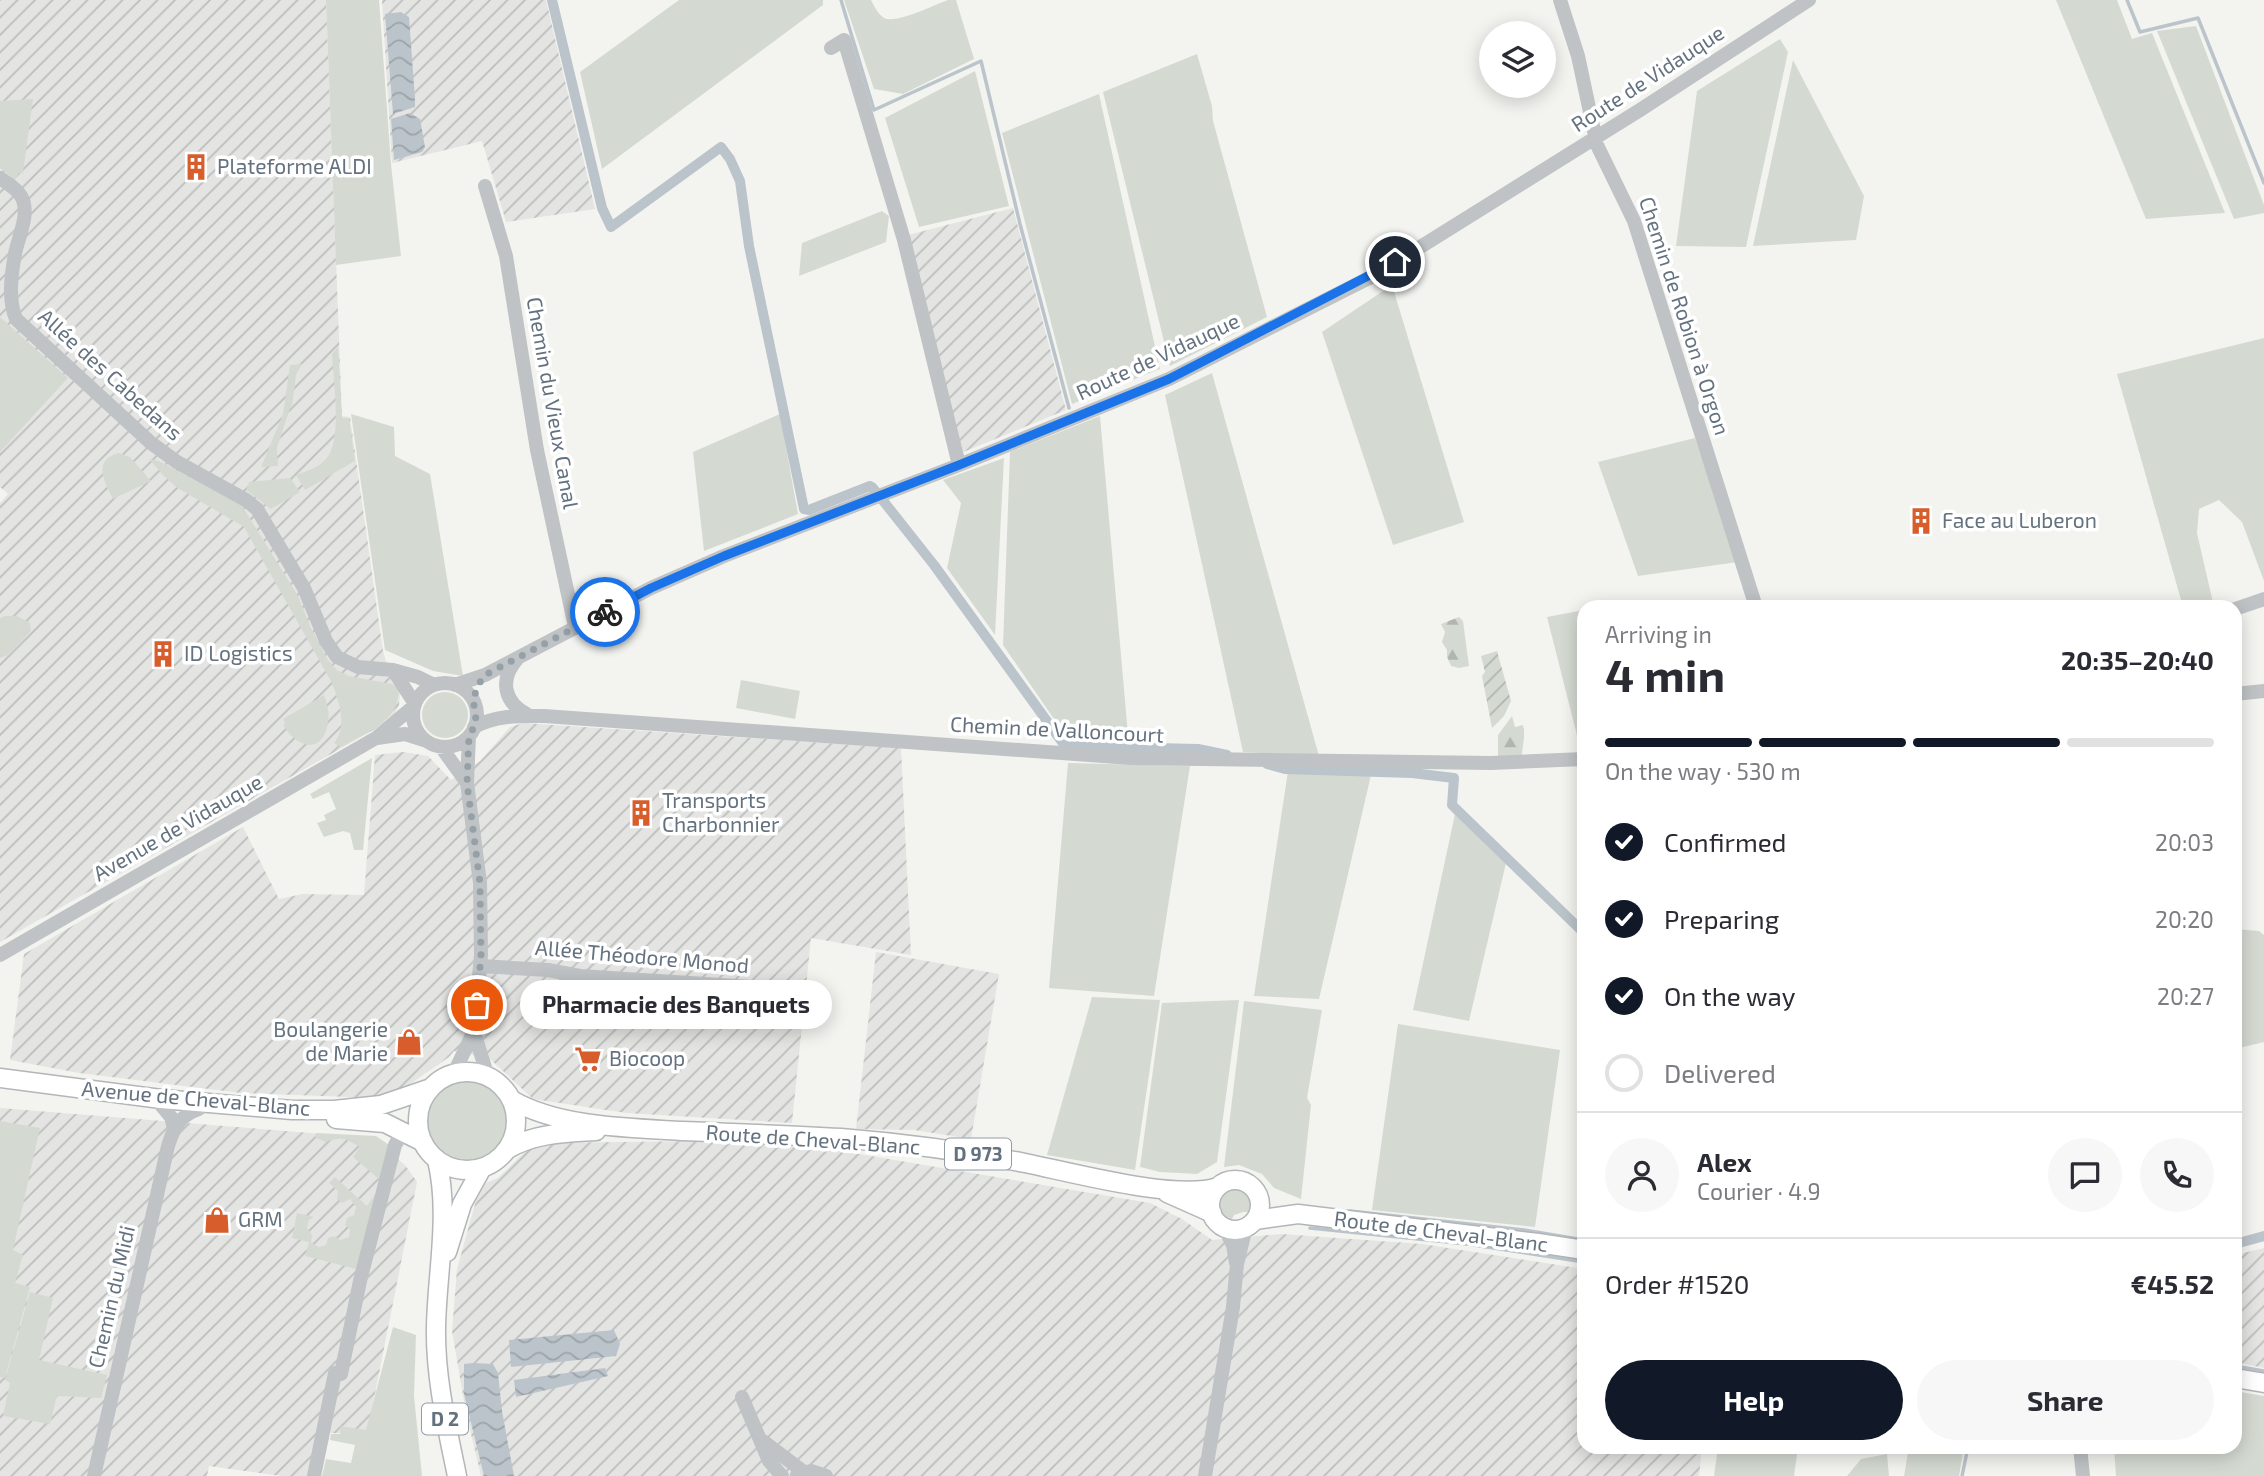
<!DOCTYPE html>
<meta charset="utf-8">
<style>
body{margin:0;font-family:"Exo 2",sans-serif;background:#f7f7f7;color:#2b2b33;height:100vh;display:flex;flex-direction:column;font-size:26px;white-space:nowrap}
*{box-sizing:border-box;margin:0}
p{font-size:23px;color:#7c7c81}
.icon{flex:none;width:38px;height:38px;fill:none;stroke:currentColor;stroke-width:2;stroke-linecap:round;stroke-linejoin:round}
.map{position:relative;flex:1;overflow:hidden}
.sheet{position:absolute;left:1577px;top:600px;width:665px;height:854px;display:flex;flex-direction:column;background:#fff;border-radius:21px;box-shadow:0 4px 18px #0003}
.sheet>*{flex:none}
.buttons{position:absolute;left:1479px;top:21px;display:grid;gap:14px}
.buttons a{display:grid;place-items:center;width:77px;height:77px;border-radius:50%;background:#fff;box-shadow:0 4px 18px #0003;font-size:35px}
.pin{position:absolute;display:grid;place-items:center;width:60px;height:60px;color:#fff;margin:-30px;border:4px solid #fff;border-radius:50%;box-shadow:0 2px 7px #0007}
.courier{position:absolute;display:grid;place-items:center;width:70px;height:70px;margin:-35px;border:5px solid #1a73e8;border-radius:50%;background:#fff;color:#222;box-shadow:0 2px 9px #0007}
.bubble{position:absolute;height:49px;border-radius:24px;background:#fff;box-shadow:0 4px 18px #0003;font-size:23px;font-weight:700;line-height:49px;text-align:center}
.headline em{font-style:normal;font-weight:700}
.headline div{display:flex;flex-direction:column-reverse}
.headline{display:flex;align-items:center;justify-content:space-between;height:119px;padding:0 28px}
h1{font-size:46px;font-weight:700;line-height:52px}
.bar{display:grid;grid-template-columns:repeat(4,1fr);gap:10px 7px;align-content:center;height:84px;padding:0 28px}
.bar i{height:9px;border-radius:5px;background:#e1e1e2}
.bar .selected{background:#111827}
.bar p{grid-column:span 4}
.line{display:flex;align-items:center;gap:18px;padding:0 28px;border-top:2px solid #e1e1e2}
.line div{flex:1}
.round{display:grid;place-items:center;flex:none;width:74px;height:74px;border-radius:37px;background:#f7f7f7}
ol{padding:0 28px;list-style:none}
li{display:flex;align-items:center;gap:21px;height:77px}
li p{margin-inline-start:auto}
li .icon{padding:7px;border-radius:50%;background:#111827;color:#fff;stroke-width:4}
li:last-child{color:#7c7c81}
li i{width:38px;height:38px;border:4px solid #e1e1e2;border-radius:50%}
.action{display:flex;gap:14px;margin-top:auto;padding:14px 28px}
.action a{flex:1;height:80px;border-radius:42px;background:#111827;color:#fff;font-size:28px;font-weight:700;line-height:80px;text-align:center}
.action a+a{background:#f7f7f7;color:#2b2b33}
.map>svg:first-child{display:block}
.industrial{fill:url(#industrial-furrows)}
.green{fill:#d4dad1}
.forest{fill:url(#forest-firs)}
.garden{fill:url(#garden-furrows)}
.water{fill:url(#water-waves)}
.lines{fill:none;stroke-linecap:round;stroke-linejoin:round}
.stream{stroke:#bbc4ca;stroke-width:3.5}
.canal{stroke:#bbc4ca;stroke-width:10}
.major-casing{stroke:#b2b6b9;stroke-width:21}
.minor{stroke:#bfc3c6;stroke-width:14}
.major{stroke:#fff;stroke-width:18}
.done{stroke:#96a0a7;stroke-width:7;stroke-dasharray:0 12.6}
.route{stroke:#1a73e8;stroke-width:9}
.labels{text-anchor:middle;stroke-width:7;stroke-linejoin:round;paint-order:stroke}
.shield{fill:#fff;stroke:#929ca5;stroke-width:2}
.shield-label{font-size:19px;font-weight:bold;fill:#64727f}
.street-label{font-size:21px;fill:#64727f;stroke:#fff}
.poi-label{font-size:21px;fill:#64727f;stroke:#fff;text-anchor:start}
</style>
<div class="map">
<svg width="2264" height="1476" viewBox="0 0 2264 1476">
<defs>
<pattern id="industrial-furrows" width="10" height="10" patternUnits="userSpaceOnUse" patternTransform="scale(1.75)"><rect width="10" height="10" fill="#e4e5e3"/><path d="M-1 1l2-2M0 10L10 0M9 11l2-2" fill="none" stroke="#bcbebd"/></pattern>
<pattern id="forest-firs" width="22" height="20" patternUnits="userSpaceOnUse" patternTransform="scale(1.75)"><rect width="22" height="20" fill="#d4dad1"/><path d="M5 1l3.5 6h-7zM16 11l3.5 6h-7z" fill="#b0b5af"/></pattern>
<pattern id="garden-furrows" width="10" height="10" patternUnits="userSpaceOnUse" patternTransform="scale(1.75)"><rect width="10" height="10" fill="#d4dad1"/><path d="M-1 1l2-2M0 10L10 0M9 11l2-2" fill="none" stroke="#b0b5af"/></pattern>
<pattern id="water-waves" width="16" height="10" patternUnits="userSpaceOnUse" patternTransform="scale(1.75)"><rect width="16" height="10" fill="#bbc4ca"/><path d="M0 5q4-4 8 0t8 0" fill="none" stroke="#9ca4a9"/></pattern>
</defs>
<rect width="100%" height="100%" fill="#f3f4f0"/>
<path class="industrial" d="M 0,0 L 326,0 L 342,416 L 350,417 L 383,651 L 392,682 L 399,688 L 400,692 L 399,706 L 391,720 L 0,942 L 0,503 L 8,494 L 0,487 Z
M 382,0 L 546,0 L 595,209 L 506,222 L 482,141 L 392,163 Z
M 1013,208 L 1066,410 L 961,453 L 908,235 Z
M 523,723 L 901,748 L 911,955 L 811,938 L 792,1123 L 626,1113 L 533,1099 L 490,1059 L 454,1051 L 449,1057 L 403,1089 L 376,1098 L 241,1093 L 79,1073 L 10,1060 L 24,954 L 243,827 L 279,899 L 303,894 L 364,895 L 375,755 L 403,752 L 428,756 L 451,780 L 480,761 L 510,727 Z
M 876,952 L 999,974 L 971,1139 L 914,1130 L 856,1129 Z
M 0,1108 L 373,1138 L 405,1165 L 417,1182 L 367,1434 L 330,1433 L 320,1476 L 282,1476 L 209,1466 L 207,1476 L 0,1476 Z
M 776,1140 L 1150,1203 L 1182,1219 L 1212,1240 L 1281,1234 L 1422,1244 L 1584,1269 L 1584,1447 L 1702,1447 L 1699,1476 L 481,1476 L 466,1413 L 452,1331 L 457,1269 L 477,1197 L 486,1183 L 498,1178 L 534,1143 Z
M 2264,1248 L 2264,1368 L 2235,1362 L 2235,1255 Z"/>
<path class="green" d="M 326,0 L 379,0 L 391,164 L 401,256 L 336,265 Z
M 679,0 L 823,0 L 823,5 L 602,169 L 580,72 Z
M 844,0 L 871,0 C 874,6 878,14 884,18 C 897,24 934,5 948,0 L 956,0 L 974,59 L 903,94 L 874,89 Z
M 2056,0 L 2117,0 L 2132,39 L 2152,33 L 2225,213 L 2146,219 Z
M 2196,26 L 2264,205 L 2264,213 L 2234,219 L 2157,31 Z
M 1780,39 L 1788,52 L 1746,247 L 1676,246 L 1697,91 Z
M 1197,54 L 1212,106 L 1213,121 L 1267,317 L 1170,366 L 1103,92 Z
M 1793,60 L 1864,196 L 1856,240 L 1753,246 Z
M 975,71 L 1009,206 L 919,227 L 885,118 Z
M 1099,94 L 1160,369 L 1072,404 L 1002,133 Z
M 33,99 L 23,173 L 19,173 L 15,180 L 0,168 L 0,101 Z
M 882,211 L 889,216 L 886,242 L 799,276 L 802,243 Z
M 1392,285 L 1464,522 L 1393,545 L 1322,332 Z
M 0,317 L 68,378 L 0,452 Z
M 2264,338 L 2264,581 L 2242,522 L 2219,500 L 2199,509 L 2197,533 L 2214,607 L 2183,607 L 2117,374 Z
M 338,347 L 342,418 L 349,418 L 355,461 L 305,490 L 296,475 C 307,471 318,468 326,459 C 343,440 333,380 332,354 Z
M 302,364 L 296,375 L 292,407 L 290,408 L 277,448 L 278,466 L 261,467 L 283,414 L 290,365 Z
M 1212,373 L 1319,756 L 1243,752 L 1165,395 Z
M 351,414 L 394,427 L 395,456 L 430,474 L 463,676 L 433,671 L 385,650 Z
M 780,414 L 798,514 L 704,551 L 693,452 Z
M 1100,416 L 1128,735 L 1065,735 L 1003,645 L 1010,452 Z
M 1695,438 L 1738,562 L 1638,576 L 1598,462 Z
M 119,453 L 130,457 L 151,481 L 113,499 C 105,483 91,460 119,453 Z
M 1004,458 L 995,635 L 947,568 L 961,503 L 943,480 Z
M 149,459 L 159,461 L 241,504 L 298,596 L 310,626 L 328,660 L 337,670 L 349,676 L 392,684 L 399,689 C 399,722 366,733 341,747 L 334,743 C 348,725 339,703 332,683 L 244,527 L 176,487 L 162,474 Z
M 290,478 L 300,492 L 271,509 L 246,490 L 249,482 Z
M 1584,610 L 1584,755 L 1582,755 L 1547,617 Z
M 5,616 L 17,616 L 30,623 L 31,631 L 8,655 L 0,658 L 0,618 Z
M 741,680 L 800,691 L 795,719 L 736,708 Z
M422 715a23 23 0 1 1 46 0a23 23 0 1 1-46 0Z
M 324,695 C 327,704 330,713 328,722 C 323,756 297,748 283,725 L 285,723 L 283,719 Z
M 372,758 L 363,850 L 354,850 L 350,833 L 343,831 L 324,837 L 317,823 L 326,820 L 324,815 L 336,809 L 329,792 L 313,799 L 310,794 Z
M 1068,763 L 1190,766 L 1154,996 L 1049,988 Z
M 1288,771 L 1371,775 L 1319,999 L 1254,996 Z
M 1455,814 L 1506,863 L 1469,1021 L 1413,1010 Z
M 2235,929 L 2259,931 L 2264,935 L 2264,1042 L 2235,1049 Z
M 1092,997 L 1160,1000 L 1135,1170 L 1047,1155 Z
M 1239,1000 L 1217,1162 L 1197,1174 L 1160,1172 L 1140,1167 L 1162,1003 Z
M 1244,1001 L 1322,1010 L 1307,1098 L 1311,1105 L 1301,1199 L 1274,1188 L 1262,1174 L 1239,1165 L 1224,1167 Z
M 1398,1024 L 1560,1050 L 1535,1227 L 1372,1210 Z
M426 1120a41 41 0 1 1 82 0a41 41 0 1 1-82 0Z
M 0,1121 L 40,1128 L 13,1250 L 23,1255 L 15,1283 L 30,1287 L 5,1378 L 0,1377 Z
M 316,1133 L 376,1136 L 392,1147 L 380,1180 L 353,1157 L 360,1147 C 344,1139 345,1136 325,1142 L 315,1137 Z
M 335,1177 L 367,1206 L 379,1189 L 360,1270 L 305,1256 L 309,1242 L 292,1238 L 297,1213 L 314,1217 L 309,1220 L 307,1228 L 312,1235 L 311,1243 L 319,1247 L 326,1245 L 328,1238 L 334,1236 L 340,1240 L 349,1237 L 350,1229 L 345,1225 L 347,1218 L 354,1215 L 356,1207 L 350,1199 L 342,1203 L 337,1199 L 338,1191 L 329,1183 Z
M 1233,1188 C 1247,1189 1255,1198 1251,1212 L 1243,1212 L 1234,1215 L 1231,1221 L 1221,1214 C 1216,1202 1221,1192 1233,1188 Z
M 30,1292 L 53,1298 L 39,1360 L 107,1375 L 101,1398 L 57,1396 L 50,1424 L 3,1416 L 10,1383 L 5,1380 Z
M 393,1327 L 416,1335 L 414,1396 L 422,1476 L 322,1476 L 326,1459 L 351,1463 L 355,1445 L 330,1440 L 331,1434 L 340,1434 L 341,1426 L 366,1430 Z
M 2235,1391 L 2264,1396 L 2264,1476 L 2116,1476 L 2114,1447 L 2235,1447 Z
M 1718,1447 L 1798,1447 L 1794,1476 L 1714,1476 Z
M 1909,1447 L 1964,1447 L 1959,1476 L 1904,1476 Z
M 1887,1454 L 1889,1476 L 1847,1476 L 1861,1459 Z"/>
<path class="forest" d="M 1459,617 L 1463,621 L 1469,666 L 1459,668 L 1451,666 L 1447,657 L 1447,650 L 1442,642 L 1445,632 L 1441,624 Z
M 1512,716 L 1515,727 L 1523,725 C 1526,737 1522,745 1522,757 L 1498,758 L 1498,735 Z"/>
<path class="garden" d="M 1497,651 L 1511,701 L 1504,716 L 1492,728 L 1482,676 L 1485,672 L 1481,656 Z"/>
<path class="water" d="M 401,12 L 409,17 L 415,99 L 415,107 L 393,114 L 385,14 Z
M 410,113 L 420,119 L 425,147 L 422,152 L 394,160 L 391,119 Z
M 614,1330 L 620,1344 L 616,1356 L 511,1367 L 509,1340 Z
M 473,1363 L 493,1364 L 498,1373 L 502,1411 L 514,1476 L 484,1476 L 464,1394 L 464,1364 Z
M 605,1368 L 608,1376 L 516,1397 L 514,1380 Z"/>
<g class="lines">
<path class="stream" d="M 841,0 L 874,110 L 981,61 L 1020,224 L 1069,408
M 2127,0 L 2140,32 L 2198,18 L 2264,183
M 1350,1211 L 1524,1230 L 1584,1240
M 1310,1228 L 1467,1244 L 1584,1262
M 2235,1366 L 2264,1371
M 1962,1476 L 1968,1447"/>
<path class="canal" d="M 552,0 L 602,208 L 611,227 L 721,147 L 730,159 L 740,181 L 749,246 L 804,509 L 809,510 L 870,486 L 873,488 L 934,565 L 1065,746 L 1198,749 L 1227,755
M 1267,764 L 1285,769 L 1412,773 L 1454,778 L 1452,805 L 1584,933
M 2235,1244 L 2264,1236"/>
<defs>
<path id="major" d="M418 1121a49 49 0 1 1 98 0a49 49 0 1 1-98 0Z
M 0,1078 L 161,1099 L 292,1110 L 334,1110 L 381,1105 L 431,1088
M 512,1100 C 558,1127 630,1128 682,1131 C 735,1133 788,1135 841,1138 C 903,1143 964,1151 1025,1163 C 1070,1172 1177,1201 1218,1187
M 336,1119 L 385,1123 L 423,1142
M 508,1149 C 535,1133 565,1133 596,1131
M 437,1160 C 450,1214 437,1272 436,1327 C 435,1377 447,1427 457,1476
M1210 1205a25 25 0 1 1 50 0a25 25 0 1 1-50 0Z
M 1167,1193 L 1212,1213
M 1255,1220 L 1298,1214 L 1538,1243 L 1584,1250
M 447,1252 L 462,1204 L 482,1168
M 2235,1378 L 2264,1383"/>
</defs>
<use href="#major" class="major-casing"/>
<path class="minor" d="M 1560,0 L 1578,56 L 1597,145 L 1634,221 L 1756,607
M 831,48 L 844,40 L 904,240 L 959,465
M 0,178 C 7,183 16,188 21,196 C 31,213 18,237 15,254 C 11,276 8,300 16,319 L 151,443 L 177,462 L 246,500 L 257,509 L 304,588 L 326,641 L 337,657 L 358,667 L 393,670 L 418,677 L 434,685
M 485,186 L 506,256 L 537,450 L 575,627
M 2235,609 L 2264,599
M 518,658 C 499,679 503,702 528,715
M 393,670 L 415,704
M413 715a32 32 0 1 1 64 0a32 32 0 1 1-64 0Z
M 455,685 L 485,675 L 651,588 L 724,556 L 959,465 L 1169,379 L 1377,274 L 1640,110 L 1809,0
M 2235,694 L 2264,691
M 474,727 C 497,715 519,716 544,716 L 1131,758 L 1491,763 L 1584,759
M 377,738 L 405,734 L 424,740
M 441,747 L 467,783
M 0,955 L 376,738 L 414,706
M 480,966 L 548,970 L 580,976 L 801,990
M 474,1032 L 488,1077
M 453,1075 L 474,1031 L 481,955 L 480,883 L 467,783 L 469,736
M 161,1105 L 171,1117 L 174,1128
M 1224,1227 L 1233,1245 L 1236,1263
M 742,1397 L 769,1461 L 782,1476
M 763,1441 L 804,1472
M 2080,1447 L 2083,1476
M 797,1475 L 811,1471 L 826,1476
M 94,1476 L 168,1146 C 174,1127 179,1116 199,1109
M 314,1476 L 335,1373 L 341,1374 L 360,1281 L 395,1145 L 403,1132
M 1205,1476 L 1233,1307 L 1237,1264 L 1246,1227"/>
<use href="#major" class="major"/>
</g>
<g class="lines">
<path class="done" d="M 477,1005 L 481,955 L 480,883 L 467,783 L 469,736 L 474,727 L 476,716 L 473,700 L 478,685 L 485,675 L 605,612"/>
<path class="route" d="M 605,612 L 651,588 L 724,556 L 959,465 L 1169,379 L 1395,262"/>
</g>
<defs>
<symbol id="building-bare" viewBox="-9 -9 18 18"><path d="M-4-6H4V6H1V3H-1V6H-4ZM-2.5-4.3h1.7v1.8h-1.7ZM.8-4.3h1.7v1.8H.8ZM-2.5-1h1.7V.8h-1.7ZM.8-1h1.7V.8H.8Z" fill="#d75d2c" stroke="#fff" stroke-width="2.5" paint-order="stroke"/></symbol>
<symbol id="shop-bare" viewBox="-9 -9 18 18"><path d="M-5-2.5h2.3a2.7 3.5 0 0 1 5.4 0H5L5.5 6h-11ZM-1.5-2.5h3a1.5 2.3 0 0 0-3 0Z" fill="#d75d2c" stroke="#fff" stroke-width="2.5" paint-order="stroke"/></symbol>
<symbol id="supermarket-bare" viewBox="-9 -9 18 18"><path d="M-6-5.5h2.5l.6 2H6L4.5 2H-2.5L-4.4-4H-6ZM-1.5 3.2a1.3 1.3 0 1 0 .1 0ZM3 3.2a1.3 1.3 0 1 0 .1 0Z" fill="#d75d2c" stroke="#fff" stroke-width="2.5" paint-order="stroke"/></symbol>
</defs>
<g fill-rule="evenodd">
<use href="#building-bare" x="177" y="148" width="38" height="38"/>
<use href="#building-bare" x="1902" y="502" width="38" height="38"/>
<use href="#building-bare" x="144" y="635" width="38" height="38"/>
<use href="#building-bare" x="622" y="794" width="38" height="38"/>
<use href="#shop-bare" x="390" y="1023" width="38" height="38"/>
<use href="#supermarket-bare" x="569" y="1040" width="38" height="38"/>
<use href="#shop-bare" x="198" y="1201" width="38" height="38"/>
</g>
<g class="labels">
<g class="shield">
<rect x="945" y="1138.5" width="66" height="31" rx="5"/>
<rect x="422" y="1403.5" width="46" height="31" rx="5"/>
</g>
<g class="shield-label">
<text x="978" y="1161">D 973</text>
<text x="445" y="1426">D 2</text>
</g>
<g class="street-label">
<text transform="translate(1648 79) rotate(-33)" y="7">Route de Vidauque</text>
<text transform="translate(1684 316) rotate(72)" y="7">Chemin de Robion à Orgon</text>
<text transform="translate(1158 357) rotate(-25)" y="7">Route de Vidauque</text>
<text transform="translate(110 375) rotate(42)" y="7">Allée des Cabedans</text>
<text transform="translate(552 403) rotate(80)" y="7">Chemin du Vieux Canal</text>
<text transform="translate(1057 730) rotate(3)" y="7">Chemin de Valloncourt</text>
<text transform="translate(178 828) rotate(-30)" y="7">Avenue de Vidauque</text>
<text transform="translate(642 957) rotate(5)" y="7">Allée Théodore Monod</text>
<text transform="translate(196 1099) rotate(5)" y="7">Avenue de Cheval-Blanc</text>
<text transform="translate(813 1140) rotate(4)" y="7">Route de Cheval-Blanc</text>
<text transform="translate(1441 1232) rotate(7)" y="7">Route de Cheval-Blanc</text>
<text transform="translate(112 1297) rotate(-77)" y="7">Chemin du Midi</text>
</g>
<g class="poi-label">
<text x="217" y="174">Plateforme ALDI</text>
<text x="1942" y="528">Face au Luberon</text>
<text x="184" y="661">ID Logistics</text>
<text x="662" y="808">Transports<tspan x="662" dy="24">Charbonnier</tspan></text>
<text x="388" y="1037" text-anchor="end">Boulangerie<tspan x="388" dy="24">de Marie</tspan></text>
<text x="609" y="1066">Biocoop</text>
<text x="238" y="1227">GRM</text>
</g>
</g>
</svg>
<div class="buttons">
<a><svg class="icon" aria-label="layers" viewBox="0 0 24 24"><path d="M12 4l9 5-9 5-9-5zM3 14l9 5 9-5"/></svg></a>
</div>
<div class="pin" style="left:477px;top:1005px;background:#ea580c"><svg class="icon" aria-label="bag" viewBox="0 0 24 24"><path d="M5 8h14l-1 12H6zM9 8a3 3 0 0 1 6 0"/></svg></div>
<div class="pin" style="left:1395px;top:262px;background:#1f2937"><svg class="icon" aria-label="home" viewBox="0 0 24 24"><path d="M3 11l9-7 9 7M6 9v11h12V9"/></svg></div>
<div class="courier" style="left:605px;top:612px"><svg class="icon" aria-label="bike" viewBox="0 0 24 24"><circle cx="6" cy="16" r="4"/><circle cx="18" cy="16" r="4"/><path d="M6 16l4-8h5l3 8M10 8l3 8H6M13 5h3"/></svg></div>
<div class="bubble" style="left:520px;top:980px;width:312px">Pharmacie des Banquets</div>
<section class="sheet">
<div class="headline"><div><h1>4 min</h1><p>Arriving in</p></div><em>20:35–20:40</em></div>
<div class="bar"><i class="selected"></i><i class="selected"></i><i class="selected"></i><i></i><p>On the way · 530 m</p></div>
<ol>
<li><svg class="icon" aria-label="check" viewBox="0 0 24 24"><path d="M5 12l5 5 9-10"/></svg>Confirmed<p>20:03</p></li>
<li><svg class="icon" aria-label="check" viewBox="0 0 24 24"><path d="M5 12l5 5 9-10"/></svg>Preparing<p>20:20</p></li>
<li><svg class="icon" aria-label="check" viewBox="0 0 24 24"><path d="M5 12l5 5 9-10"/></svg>On the way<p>20:27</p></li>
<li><i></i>Delivered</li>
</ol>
<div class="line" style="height:126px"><a class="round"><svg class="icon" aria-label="person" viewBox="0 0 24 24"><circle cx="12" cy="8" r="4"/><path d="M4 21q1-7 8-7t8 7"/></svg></a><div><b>Alex</b><p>Courier · 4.9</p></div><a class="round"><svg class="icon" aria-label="chat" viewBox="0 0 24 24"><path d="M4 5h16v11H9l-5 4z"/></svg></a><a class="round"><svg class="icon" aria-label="phone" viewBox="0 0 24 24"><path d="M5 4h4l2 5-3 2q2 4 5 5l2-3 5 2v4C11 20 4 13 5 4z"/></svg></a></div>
<div class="line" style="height:91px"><div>Order #1520</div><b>€45.52</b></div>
<div class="action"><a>Help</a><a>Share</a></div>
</section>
</div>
